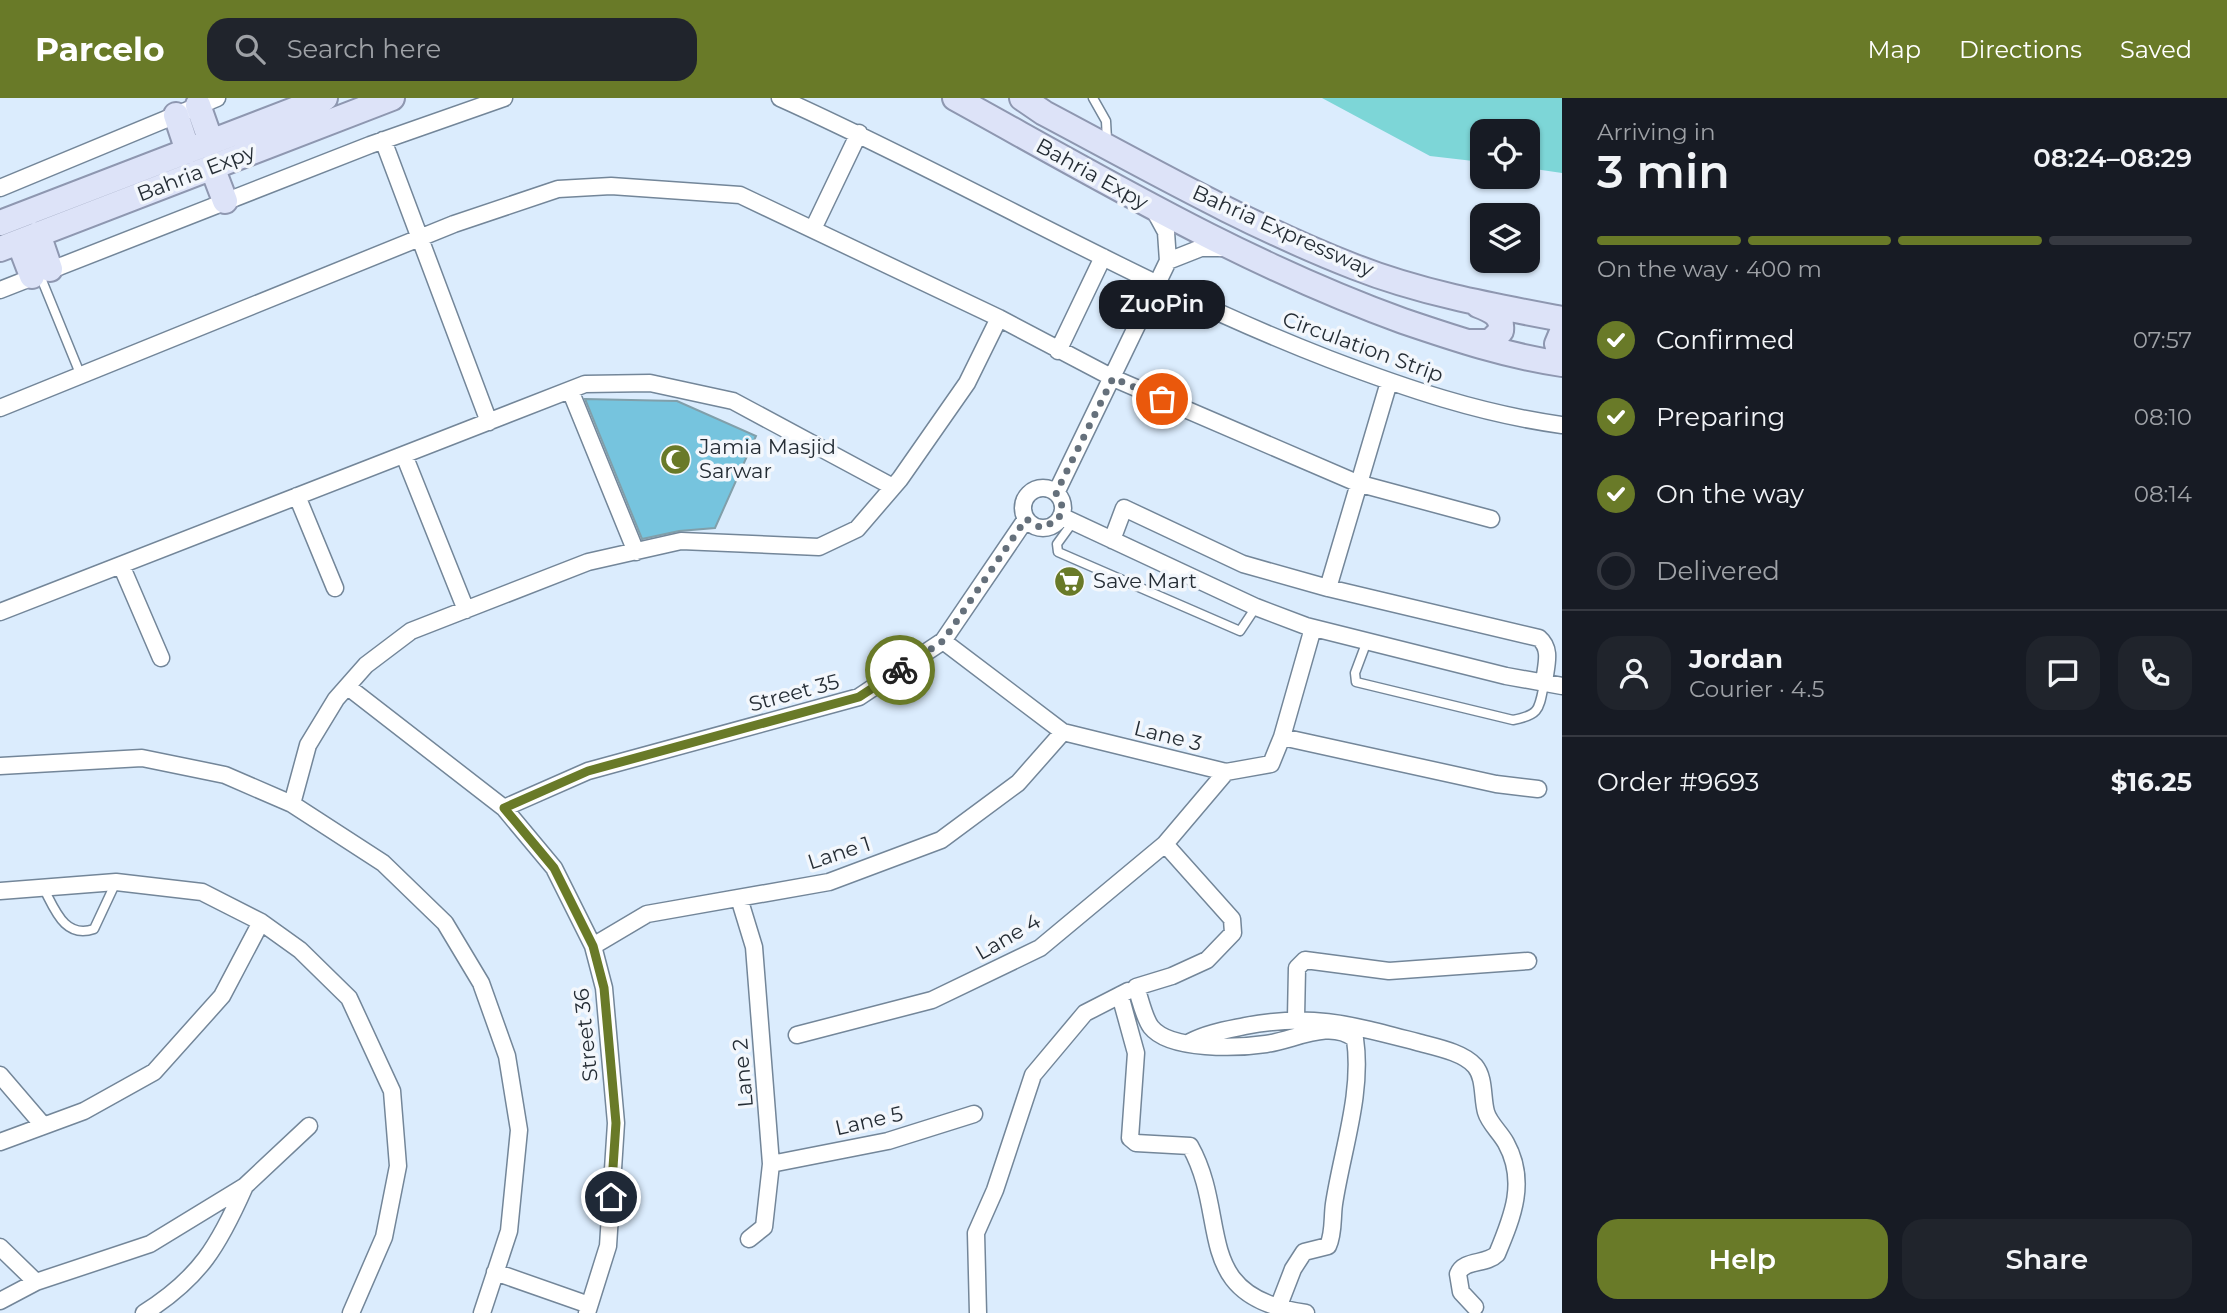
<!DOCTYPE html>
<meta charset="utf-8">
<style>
body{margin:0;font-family:Montserrat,sans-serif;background:#20242c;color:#f1f3f6;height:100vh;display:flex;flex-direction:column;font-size:26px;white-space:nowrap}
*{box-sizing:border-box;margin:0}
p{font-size:23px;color:#9ea1a6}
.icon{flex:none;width:38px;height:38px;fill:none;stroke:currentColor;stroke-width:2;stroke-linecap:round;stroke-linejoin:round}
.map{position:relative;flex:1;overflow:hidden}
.sheet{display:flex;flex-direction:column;background:#171b24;width:665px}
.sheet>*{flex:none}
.buttons{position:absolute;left:1470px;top:21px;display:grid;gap:14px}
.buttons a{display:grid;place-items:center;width:70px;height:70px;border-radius:14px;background:#171b24;box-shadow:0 2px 5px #0004;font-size:35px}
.pin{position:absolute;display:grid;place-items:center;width:60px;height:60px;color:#fff;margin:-30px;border:4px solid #fff;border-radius:50%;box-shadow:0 2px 7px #0007}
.courier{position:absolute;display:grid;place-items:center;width:70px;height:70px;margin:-35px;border:5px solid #697a28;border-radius:50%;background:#fff;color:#222;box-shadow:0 2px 9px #0007}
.bubble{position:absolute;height:49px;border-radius:21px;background:#171b24;box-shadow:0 2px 5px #0004;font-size:23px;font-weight:600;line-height:49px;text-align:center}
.overview em{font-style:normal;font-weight:600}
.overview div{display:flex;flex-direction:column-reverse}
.overview{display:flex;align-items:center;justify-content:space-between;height:119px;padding:0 35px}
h1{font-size:46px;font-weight:600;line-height:52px}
.bar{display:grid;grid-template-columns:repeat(4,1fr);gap:10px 7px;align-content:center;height:84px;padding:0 35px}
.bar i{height:9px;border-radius:5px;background:#363941}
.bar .current{background:#697a28}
.bar p{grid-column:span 4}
.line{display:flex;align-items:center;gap:18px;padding:0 35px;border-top:2px solid #363941}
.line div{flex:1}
.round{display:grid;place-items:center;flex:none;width:74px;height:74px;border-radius:21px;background:#20242c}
ol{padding:0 35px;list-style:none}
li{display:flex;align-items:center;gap:21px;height:77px}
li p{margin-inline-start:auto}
li .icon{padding:7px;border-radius:50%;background:#697a28;color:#fff;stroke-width:4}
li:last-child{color:#9ea1a6}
li i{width:38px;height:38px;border:4px solid #363941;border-radius:50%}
.button{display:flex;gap:14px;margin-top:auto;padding:14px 35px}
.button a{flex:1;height:80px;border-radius:21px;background:#697a28;color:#fff;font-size:28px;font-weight:600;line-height:80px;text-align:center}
.button a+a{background:#20242c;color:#f1f3f6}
header{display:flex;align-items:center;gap:42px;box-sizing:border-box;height:98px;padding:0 35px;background:#697a28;color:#fff}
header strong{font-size:33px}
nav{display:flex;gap:38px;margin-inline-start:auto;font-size:24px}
.search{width:490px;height:63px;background:#20242c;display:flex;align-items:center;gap:18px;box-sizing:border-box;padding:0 24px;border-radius:21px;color:#9ea1a6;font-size:26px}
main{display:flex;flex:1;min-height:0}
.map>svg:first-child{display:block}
.water{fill:#7dd6d7}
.building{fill:#76c4de;stroke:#819faa;stroke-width:2}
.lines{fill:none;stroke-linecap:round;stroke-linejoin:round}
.lane-casing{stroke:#738699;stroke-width:11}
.street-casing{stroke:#738699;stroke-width:19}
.primary-casing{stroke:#8e97b0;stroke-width:28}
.lane{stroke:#fff;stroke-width:8}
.street{stroke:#fff;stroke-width:16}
.primary{stroke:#dde3f8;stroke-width:24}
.done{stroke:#65707b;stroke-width:7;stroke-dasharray:0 12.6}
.route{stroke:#697a28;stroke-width:9}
.labels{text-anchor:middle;stroke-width:7;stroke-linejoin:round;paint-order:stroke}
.street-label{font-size:21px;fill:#252d35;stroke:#f3f7fc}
.poi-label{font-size:21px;fill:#252d35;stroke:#f3f7fc;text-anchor:start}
</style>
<header>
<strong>Parcelo</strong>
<div class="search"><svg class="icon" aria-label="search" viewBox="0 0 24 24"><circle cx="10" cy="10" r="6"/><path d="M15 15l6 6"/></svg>Search here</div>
<nav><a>Map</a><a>Directions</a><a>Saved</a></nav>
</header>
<main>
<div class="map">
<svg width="1562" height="1215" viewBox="0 0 1562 1215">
<rect width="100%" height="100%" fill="#dbecfd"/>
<path class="water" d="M 1322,0 L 1562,0 L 1562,75 L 1528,70 L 1528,33 L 1482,33 L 1482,64 L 1430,58 Z"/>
<path class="building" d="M 585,301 L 677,303 L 756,338 L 715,430 L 679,433 L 642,441 Z"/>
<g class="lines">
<defs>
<path id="lane" d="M 1093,0 L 1106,23 L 1107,42
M 39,175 L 81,278
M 1073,424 L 1057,446 L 1058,454 L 1240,533 L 1256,509
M 1367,543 L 1355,575 L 1356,584 L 1513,622 C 1540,617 1539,611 1544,586
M 44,791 C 55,812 65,841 94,831 L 116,784"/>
<path id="street" d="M 780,0 C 965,83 1140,188 1329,261 C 1405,290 1481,316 1562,327
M 383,42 L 489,324
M 0,90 L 217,0
M 813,131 L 859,35
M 1168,163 L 1201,150 L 1226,150
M 0,192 L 370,47 L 504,0
M 1058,253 L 1103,159
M 570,292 L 636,454
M 0,310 L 454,126 L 558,91 L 611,88 L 740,97 L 999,220 L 1113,280 L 1357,385 L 1491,421
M 404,357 L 466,512
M1023 410a20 20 0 1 1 40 0a20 20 0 1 1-40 0Z
M 1056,395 L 1168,163 L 1166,134 L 1154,112
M 297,398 L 335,490
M 1061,418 L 1256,509 L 1306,528 L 1506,578 L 1562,588
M 1112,442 L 1124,410 L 1243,466 L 1328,490 L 1539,540 C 1553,552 1545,569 1544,586
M 121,467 L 161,560
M 1328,490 L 1389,284
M 0,514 L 585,286 L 650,285 L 733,303 L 893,389
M 943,543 L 1063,634 L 1226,674 L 1271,666 L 1282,639 L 1313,530
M 348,589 L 504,710 L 554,770 L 593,848 L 604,890 L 616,1025 L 608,1148 L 587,1215
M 1282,639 L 1496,686 L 1538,691
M 0,668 L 142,660 L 225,677 L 292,706 L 383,765 L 445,825 L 481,885 L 507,958 L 519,1032 L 509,1133 L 482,1215
M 292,706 L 308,647 L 336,601 L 366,567 L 411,533 L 588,464 L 681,443 L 819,449 L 857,431 L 900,381 L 967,285 L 999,220
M 504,710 L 588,673 L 859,599 L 943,543 L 1026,421
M 1165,746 L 1232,821 L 1233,835 L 1207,862 L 1172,878 L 1136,889 C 1140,900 1144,920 1151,929 C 1170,953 1239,950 1266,946 C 1295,942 1330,921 1355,941 C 1363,995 1342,1053 1334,1106 C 1332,1120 1334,1135 1328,1148 L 1304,1154 L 1293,1171 L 1276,1215
M 0,793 L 116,784 L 202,794 L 261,824 L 300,852 L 349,900 L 392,993 L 398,1068 L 384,1139 L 351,1215
M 739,800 L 754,849 L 771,1066 L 764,1129 L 749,1141
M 593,848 L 647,816 L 829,784 L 941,742 L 1018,685 L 1063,634
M 1120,897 L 1136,955 L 1130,1040 L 1136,1045 L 1190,1048 C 1231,1121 1189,1199 1306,1215
M 1296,920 L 1297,870 L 1305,862 L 1389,873 L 1528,863
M 797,937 L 932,902 L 1040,850 L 1165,746 L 1226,674
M 1190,944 C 1207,935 1226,932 1245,928 C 1313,915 1352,927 1417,944 C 1435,949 1463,954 1475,968 C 1485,980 1482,1000 1486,1014 C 1489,1025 1500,1034 1506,1045 C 1527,1083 1513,1118 1497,1156 C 1486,1167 1464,1161 1458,1176 L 1461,1194 L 1475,1209
M 0,977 L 42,1026
M 0,1044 L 84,1013 L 154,974 L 222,898 L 261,824
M 771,1066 L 888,1043 L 974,1016
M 0,1149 L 36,1184
M 495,1174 L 589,1207
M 0,1203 L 36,1184 L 150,1146 L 245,1088 L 309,1028
M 144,1215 C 200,1180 219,1147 245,1088
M 978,1215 L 976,1135 L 995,1092 L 1033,977 L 1085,915 L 1128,893"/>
<path id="primary" d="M 955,0 C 1102,81 1245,166 1403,223 C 1456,241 1507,258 1562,266
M 1022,0 L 1044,15 C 1146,69 1247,127 1355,169 C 1421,195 1493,208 1562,221
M 198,7 L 211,44
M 176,17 L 188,53
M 212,69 L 225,103
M 0,125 L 325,0
M 38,136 L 50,171
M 19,144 L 32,178
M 0,151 L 392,0
M 1562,234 L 1557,246 L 1562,257
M 1470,244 L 1490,244 L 1501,233 C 1503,217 1491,212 1478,207"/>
</defs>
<use href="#lane" class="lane-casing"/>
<use href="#street" class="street-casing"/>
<use href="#primary" class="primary-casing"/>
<use href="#lane" class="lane"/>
<use href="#street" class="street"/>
<use href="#primary" class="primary"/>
</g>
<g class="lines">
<path class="done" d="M 900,572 L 943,543 L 1026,421 L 1041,430 L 1058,422 L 1063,410 L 1056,395 L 1113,280 L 1162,301"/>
<path class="route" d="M 611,1099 L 616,1025 L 604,890 L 593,848 L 554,770 L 504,710 L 588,673 L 859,599 L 900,572"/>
</g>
<defs>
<symbol id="mosque-disc" viewBox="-11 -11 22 22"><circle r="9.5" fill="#697a28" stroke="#f3f7fc"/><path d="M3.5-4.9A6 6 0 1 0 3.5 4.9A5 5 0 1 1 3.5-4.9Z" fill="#fff"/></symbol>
<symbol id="supermarket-disc" viewBox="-11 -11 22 22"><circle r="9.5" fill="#697a28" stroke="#f3f7fc"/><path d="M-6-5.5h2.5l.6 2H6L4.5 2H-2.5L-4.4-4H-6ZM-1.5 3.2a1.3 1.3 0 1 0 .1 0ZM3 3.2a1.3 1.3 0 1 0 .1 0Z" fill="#fff"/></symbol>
</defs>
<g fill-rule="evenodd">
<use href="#mosque-disc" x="658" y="344" width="35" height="35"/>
<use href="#supermarket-disc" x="1052" y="466" width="35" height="35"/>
</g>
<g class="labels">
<g class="street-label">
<text transform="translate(196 75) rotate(-21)" y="7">Bahria Expy</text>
<text transform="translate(1092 76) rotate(29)" y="7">Bahria Expy</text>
<text transform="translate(1283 133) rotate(24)" y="7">Bahria Expressway</text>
<text transform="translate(1363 249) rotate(20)" y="7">Circulation Strip</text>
<text transform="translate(794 595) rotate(-15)" y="7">Street 35</text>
<text transform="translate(1168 638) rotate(14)" y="7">Lane 3</text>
<text transform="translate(839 755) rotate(-18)" y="7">Lane 1</text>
<text transform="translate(1008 839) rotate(-30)" y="7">Lane 4</text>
<text transform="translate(586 937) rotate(-96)" y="7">Street 36</text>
<text transform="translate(743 975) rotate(-95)" y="7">Lane 2</text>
<text transform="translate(869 1023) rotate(-13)" y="7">Lane 5</text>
</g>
<g class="poi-label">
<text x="699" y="356">Jamia Masjid<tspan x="699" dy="24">Sarwar</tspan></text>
<text x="1093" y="490">Save Mart</text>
</g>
</g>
</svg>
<div class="buttons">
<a><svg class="icon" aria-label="locate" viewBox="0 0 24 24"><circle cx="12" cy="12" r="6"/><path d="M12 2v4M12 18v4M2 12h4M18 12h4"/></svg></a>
<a><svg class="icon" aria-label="layers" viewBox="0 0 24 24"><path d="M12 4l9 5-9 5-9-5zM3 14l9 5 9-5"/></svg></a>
</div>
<div class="pin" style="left:1162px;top:301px;background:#ea580c"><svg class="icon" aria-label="bag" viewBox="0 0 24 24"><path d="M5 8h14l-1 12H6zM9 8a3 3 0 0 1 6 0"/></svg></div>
<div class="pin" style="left:611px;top:1099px;background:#1f2937"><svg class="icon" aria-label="home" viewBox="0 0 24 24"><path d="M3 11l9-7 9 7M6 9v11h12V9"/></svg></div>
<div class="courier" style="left:900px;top:572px"><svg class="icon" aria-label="bike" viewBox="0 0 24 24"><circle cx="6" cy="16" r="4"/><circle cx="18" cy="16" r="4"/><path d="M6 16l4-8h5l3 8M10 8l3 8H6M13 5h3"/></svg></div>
<div class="bubble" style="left:1099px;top:182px;width:126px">ZuoPin</div>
</div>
<section class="sheet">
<div class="overview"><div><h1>3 min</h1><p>Arriving in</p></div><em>08:24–08:29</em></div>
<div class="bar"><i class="current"></i><i class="current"></i><i class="current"></i><i></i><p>On the way · 400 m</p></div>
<ol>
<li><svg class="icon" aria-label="check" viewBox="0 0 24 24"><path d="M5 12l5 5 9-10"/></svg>Confirmed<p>07:57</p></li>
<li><svg class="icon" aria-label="check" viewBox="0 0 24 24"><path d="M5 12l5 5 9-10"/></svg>Preparing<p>08:10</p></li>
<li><svg class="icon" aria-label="check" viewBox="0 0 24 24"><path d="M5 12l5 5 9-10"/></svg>On the way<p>08:14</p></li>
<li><i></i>Delivered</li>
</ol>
<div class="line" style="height:126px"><a class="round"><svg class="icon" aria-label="person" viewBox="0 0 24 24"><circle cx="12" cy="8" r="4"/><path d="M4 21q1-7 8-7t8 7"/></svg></a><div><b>Jordan</b><p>Courier · 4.5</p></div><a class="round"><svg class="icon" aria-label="chat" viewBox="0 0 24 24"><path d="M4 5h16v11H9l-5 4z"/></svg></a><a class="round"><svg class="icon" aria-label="phone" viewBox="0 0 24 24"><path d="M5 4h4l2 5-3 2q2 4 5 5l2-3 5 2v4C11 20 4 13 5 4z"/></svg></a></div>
<div class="line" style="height:91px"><div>Order #9693</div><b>$16.25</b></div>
<div class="button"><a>Help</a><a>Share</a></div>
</section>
</main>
